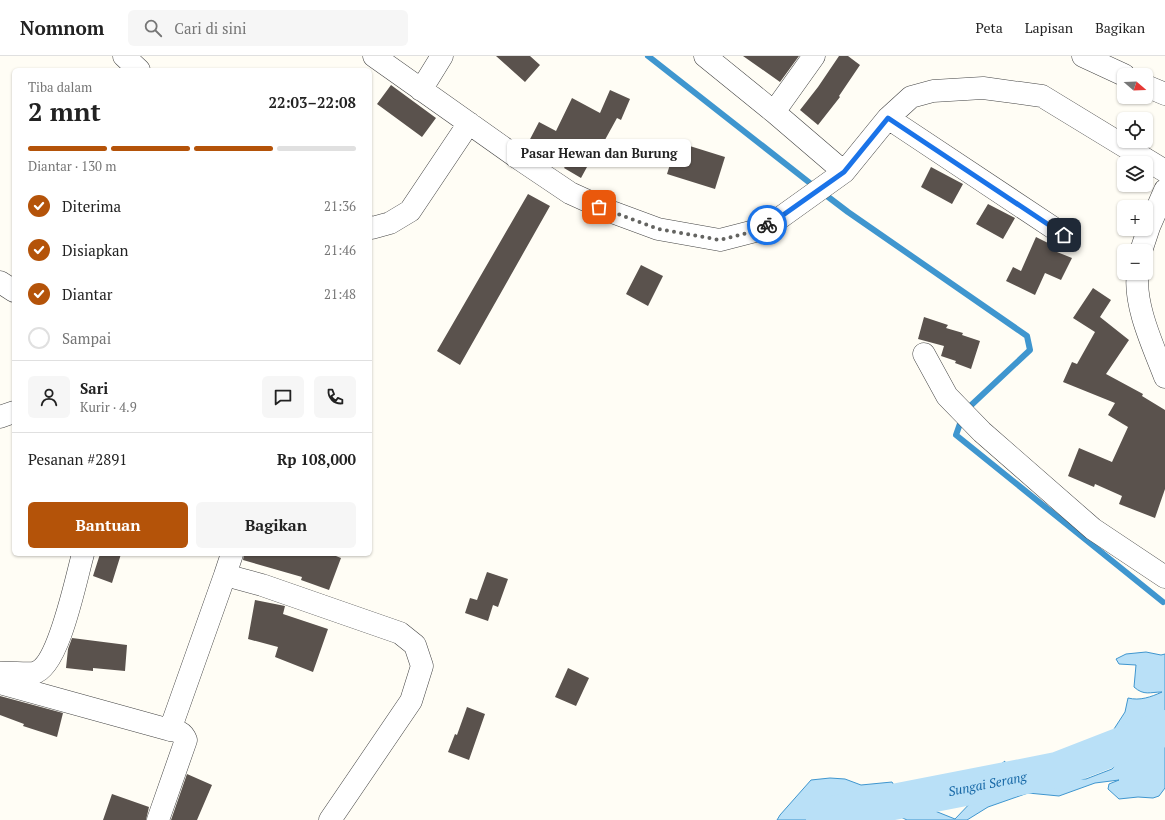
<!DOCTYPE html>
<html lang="id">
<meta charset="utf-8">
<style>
body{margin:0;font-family:"PT Serif",serif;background:#f6f6f6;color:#222;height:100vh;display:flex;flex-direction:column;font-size:15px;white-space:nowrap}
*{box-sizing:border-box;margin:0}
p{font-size:13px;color:#767676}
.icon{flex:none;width:22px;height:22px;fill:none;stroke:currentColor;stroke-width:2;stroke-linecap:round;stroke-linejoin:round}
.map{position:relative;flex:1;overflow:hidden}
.sheet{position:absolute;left:12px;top:12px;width:360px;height:488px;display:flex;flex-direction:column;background:#fff;border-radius:6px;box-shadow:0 1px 3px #0004}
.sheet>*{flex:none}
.needle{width:26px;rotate:109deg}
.buttons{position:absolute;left:1117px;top:12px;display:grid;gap:8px}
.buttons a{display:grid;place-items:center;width:36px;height:36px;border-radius:6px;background:#fff;box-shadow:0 1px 3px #0004;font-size:20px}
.pin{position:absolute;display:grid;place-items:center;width:34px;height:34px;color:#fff;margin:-17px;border-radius:8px;box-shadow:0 2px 6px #0006}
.courier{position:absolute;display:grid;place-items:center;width:40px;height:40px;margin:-20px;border:3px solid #1a73e8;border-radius:50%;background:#fff;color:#222;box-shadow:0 1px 5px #0007}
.bubble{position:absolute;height:28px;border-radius:6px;background:#fff;box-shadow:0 1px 3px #0004;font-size:13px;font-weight:800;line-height:28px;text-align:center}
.headline em{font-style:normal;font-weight:800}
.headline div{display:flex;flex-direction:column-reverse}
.headline{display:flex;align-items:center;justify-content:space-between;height:68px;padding:0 16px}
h1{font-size:26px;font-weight:800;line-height:30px}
.bar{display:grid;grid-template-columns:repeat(4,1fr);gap:6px 4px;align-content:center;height:48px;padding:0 16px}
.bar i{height:5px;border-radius:3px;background:#e0e0e0}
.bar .selected{background:#b45309}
.bar p{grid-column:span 4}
.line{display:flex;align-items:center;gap:10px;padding:0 16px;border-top:1px solid #e0e0e0}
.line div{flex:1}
.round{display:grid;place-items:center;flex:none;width:42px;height:42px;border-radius:6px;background:#f6f6f6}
ol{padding:0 16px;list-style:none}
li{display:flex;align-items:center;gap:12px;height:44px}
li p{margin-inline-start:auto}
li .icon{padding:4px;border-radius:50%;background:#b45309;color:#fff;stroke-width:4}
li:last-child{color:#767676}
li i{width:22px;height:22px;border:2px solid #e0e0e0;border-radius:50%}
.button{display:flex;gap:8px;margin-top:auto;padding:8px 16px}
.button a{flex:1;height:46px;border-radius:6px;background:#b45309;color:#fff;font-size:16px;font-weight:800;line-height:46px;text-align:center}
.button a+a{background:#f6f6f6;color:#222}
header{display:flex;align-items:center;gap:24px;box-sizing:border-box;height:56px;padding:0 20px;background:#fff;border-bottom:1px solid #e0e0e0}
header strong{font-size:19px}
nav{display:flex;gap:22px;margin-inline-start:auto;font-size:14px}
.search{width:280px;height:36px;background:#f6f6f6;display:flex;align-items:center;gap:10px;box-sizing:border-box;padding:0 14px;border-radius:6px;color:#767676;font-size:15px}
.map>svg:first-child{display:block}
.water{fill:#b9e0f7;stroke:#3f96cf}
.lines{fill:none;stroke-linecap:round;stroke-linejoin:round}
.stream{stroke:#3f96cf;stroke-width:6}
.river{stroke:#b9e0f7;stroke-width:36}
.building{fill:#5a524d}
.minor-casing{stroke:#444;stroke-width:23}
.minor{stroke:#fff;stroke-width:22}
.done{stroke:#646461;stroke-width:4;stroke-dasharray:0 7.2}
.route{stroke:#1a73e8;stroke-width:5}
.labels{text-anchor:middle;stroke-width:4;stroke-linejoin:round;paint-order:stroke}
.water-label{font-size:13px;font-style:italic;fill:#1768a6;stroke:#fff}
</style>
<header>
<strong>Nomnom</strong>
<div class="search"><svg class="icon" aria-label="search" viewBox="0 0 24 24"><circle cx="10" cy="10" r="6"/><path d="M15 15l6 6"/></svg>Cari di sini</div>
<nav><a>Peta</a><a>Lapisan</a><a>Bagikan</a></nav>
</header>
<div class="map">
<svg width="1165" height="764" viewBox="0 0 1165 764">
<rect width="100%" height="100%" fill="#fffdf5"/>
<path class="water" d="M 1146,596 L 1161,599 L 1165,598 L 1165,732 L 1159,740 L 1153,742 L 1138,741 L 1119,743 L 1108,733 L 1109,728 L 1119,724 L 1095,727 L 1059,740 L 1028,737 L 988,751 L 967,764 L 907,764 L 892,757 L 837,750 L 823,764 L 777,764 L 780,759 L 811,724 L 830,722 L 845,723 L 861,729 L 892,726 L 903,744 L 915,747 L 955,763 L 976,741 L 983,722 L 1005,705 L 998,731 L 1013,732 L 1033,722 L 1041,721 L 1044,726 L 1050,730 L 1063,728 L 1077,723 L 1086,723 L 1112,713 L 1122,702 L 1119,699 L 1114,673 L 1125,656 L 1128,642 C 1140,645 1151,641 1162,636 C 1150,636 1144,640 1134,631 L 1136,609 L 1119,608 L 1116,603 L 1126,598 Z"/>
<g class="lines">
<path class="stream" d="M 648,0 L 815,131
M 823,137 L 848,156 L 1027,280 L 1030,294 L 966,354
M 962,362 L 956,379 L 1163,546"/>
<path class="river" id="s1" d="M 824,764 L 837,757 L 1057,714 L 1165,672"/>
</g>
<path class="building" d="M 496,0 L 530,0 L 540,9 L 525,26 Z
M 743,0 L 799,0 L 780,26 Z
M 839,0 L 848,0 L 860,9 L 839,40 L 840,41 L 818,69 L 800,54 L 818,31 Z
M 391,29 L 436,62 L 422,81 L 377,48 Z
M 610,34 L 630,43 L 621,64 L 617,62 L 595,102 L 593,100 L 581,122 L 564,112 L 566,109 L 528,87 L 539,66 L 556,75 L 572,42 L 600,57 Z
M 677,86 L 725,101 L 715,133 L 667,118 Z
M 931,111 L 963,128 L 952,148 L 921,131 Z
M 528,138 L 550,150 L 460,309 L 437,295 Z
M 988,148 L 1015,162 L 1003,183 L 976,168 Z
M 1036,181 L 1054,190 L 1052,194 L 1072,202 L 1061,224 L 1045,217 L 1035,239 L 1006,225 L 1013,211 L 1021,215 Z
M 641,209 L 663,220 L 648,250 L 626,238 Z
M 1093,232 L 1111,244 L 1100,261 L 1129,284 L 1106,318 L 1143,338 L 1142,340 L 1165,354 L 1165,433 L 1155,462 L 1119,448 L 1122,440 L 1095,428 L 1094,431 L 1068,420 L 1079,392 L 1112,406 L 1128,371 L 1108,359 L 1115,347 L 1063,326 L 1072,306 L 1077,308 L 1095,276 L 1073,262 Z
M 924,261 L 948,269 L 946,272 L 963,277 L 962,279 L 980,285 L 971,313 L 955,307 L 956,305 L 941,300 L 944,290 L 918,283 Z
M 100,498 L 121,498 L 112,527 L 93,520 Z
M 244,498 L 331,498 L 341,502 L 329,534 L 301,524 L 302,521 L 243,504 Z
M 487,516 L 508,523 L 498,551 L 493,549 L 488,565 L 465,557 L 470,542 L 477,544 Z
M 255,544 L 285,550 L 283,558 L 328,573 L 313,616 L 275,601 L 278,591 L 248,583 Z
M 72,582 L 127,589 L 125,615 L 93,612 L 93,615 L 66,612 L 68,593 Z
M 568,612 L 589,622 L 576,650 L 555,641 Z
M 0,640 L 63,657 L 57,681 L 23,670 L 24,668 L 0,659 Z
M 467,651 L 485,658 L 469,704 L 448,696 L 455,678 L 457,679 Z
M 187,718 L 212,729 L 197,764 L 171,764 Z
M 112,738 L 149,751 L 146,764 L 103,764 Z"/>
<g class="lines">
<defs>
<path id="minor" d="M 124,0 L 139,14
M 374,0 L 518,102 L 570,137 L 612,156 L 658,173 L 720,184 L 755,175 L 777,164 L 844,116 L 888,62 L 911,41 L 933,35 L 983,32 L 1042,40 L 1165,115
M 705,0 L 774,56 L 844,116
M 1083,0 L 1124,19
M 1146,30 L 1165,38
M 421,34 L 442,0
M 774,56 L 814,0
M 888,62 L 1064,179
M 370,171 L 372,172 L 390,167 L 410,155 L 469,67
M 1141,195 L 1149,171 L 1165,134
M 1138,217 C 1133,248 1154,292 1165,321
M 0,226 L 14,235
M 924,298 L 947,340 L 982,376 L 1093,473 L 1165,521
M 0,361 L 14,356
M 232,498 L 225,519 L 262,529 L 400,577 L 415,589 L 422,610 L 411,645 L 330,764
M 0,617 C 9,616 25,618 34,617 C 59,611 76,522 83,498
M 0,627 L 170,674 L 225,519
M 158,764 L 186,684 C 183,676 178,675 170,674"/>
</defs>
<use href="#minor" class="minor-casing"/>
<use href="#minor" class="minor"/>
</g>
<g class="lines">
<path class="done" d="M 599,151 L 658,173 L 720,184 L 755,175 L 767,169"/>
<path class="route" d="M 767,169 L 776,164 L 844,116 L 888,62 L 1064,179"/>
</g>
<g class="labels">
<g class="water-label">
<text dy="5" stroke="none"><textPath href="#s1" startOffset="168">Sungai Serang</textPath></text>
</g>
</g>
</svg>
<div class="buttons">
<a><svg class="needle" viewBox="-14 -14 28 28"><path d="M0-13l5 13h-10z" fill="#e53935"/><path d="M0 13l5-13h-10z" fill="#767676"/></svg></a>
<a><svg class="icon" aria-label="locate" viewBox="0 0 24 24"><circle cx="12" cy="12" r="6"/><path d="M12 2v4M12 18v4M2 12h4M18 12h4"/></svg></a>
<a><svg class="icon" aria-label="layers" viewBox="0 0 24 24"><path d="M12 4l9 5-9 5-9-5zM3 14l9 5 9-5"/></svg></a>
<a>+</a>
<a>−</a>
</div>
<div class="pin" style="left:599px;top:151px;background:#ea580c"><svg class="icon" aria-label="bag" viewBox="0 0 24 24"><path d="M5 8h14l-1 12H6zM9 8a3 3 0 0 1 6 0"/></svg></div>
<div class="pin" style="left:1064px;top:179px;background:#1f2937"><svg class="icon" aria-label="home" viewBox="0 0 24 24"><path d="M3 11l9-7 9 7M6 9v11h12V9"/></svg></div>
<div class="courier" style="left:767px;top:169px"><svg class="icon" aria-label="bike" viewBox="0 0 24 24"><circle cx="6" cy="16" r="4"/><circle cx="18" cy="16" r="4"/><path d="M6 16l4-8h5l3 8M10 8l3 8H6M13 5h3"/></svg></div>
<div class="bubble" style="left:507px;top:83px;width:184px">Pasar Hewan dan Burung</div>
<section class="sheet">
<div class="headline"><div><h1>2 mnt</h1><p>Tiba dalam</p></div><em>22:03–22:08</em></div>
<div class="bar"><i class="selected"></i><i class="selected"></i><i class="selected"></i><i></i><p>Diantar · 130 m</p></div>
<ol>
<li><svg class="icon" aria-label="check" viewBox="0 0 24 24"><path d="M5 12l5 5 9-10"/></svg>Diterima<p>21:36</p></li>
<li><svg class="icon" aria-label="check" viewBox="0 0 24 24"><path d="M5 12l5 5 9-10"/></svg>Disiapkan<p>21:46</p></li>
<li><svg class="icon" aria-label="check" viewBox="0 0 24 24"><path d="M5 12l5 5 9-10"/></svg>Diantar<p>21:48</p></li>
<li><i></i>Sampai</li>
</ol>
<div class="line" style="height:72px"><a class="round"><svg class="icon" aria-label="person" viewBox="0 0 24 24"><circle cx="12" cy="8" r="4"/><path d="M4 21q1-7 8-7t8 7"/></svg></a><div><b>Sari</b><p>Kurir · 4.9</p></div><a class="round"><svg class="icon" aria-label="chat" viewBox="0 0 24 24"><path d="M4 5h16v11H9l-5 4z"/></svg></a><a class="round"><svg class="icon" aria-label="phone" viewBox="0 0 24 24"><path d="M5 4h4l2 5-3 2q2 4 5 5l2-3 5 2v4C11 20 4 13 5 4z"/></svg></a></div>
<div class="line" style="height:52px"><div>Pesanan #2891</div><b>Rp 108,000</b></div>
<div class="button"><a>Bantuan</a><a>Bagikan</a></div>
</section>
</div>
